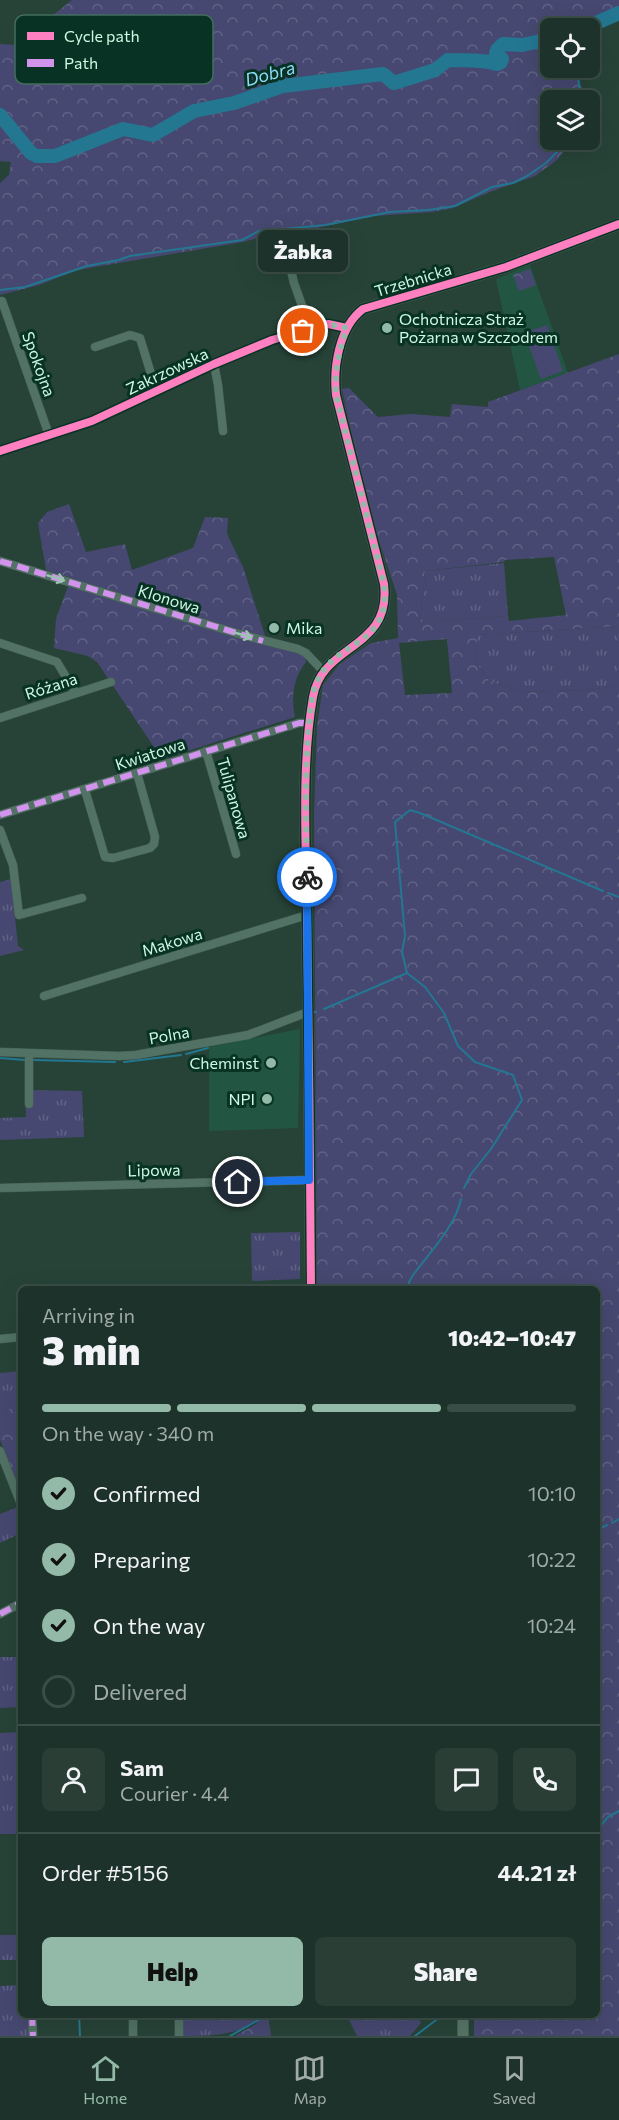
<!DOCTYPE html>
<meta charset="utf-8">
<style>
body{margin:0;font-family:Commissioner,sans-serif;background:#2a3e36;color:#f1f3f6;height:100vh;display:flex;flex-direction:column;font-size:22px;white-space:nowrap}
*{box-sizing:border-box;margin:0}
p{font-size:20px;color:#a0aaa8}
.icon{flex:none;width:33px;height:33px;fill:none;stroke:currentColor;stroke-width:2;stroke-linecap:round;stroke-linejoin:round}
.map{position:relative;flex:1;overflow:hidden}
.sheet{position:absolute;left:18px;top:1286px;width:582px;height:732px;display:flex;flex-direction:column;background:#1d322a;border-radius:9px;box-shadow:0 6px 24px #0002,0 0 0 2px #3b4d47}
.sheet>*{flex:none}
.fabs{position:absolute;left:540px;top:18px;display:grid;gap:12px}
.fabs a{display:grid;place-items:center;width:60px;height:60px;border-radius:9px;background:#1d322a;box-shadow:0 6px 24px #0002,0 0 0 2px #3b4d47;font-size:30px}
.pin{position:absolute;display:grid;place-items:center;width:51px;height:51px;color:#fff;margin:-26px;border:3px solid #fff;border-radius:50%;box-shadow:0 2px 6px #0007}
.courier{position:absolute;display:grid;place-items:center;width:60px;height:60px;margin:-30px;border:4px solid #1a73e8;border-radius:50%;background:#fff;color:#222;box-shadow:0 2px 8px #0007}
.bubble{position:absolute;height:42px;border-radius:9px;background:#1d322a;box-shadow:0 6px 24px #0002,0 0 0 2px #3b4d47;font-size:20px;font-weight:800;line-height:42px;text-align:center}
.headline em{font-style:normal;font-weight:800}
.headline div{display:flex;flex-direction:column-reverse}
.headline{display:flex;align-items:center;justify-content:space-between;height:102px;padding:0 24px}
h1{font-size:39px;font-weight:800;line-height:45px}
.bar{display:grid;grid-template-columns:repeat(4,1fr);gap:9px 6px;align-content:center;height:72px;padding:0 24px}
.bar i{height:8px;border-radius:4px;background:#3b4d47}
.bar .selected{background:#93b9a8}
.bar p{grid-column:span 4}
.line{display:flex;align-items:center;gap:15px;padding:0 24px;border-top:2px solid #3b4d47}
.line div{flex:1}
.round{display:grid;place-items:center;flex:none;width:63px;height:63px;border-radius:9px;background:#2a3e36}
ol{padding:0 24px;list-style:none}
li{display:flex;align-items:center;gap:18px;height:66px}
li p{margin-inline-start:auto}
li .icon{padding:6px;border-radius:50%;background:#93b9a8;color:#111;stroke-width:4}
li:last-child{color:#a0aaa8}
li i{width:33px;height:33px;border:3px solid #3b4d47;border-radius:50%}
.primary-button{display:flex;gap:12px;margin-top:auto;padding:12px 24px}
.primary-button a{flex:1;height:69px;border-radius:9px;background:#93b9a8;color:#111;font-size:24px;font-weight:800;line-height:69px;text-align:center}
.primary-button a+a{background:#2a3e36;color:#f1f3f6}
.tab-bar{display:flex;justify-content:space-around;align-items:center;height:84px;border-top:2px solid #3b4d47;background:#1d322a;font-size:16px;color:#a0aaa8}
.tab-bar a{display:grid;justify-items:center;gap:3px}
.tab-bar .selected{color:#93b9a8}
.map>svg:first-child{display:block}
.built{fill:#225642}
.grass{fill:url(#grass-tufts)}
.forest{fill:url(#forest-crowns);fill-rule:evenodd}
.pitch{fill:#464871}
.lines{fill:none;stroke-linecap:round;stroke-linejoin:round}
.stream{stroke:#247791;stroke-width:2}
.river{stroke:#247791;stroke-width:14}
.street-casing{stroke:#475f54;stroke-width:9}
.secondary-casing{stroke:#475f54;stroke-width:12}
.street{stroke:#517265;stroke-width:8}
.secondary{stroke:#577467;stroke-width:10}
.quiet{stroke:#d193ec;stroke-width:6;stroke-dasharray:12 6;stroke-linecap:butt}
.cycleway-casing{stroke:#083223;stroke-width:11}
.cycleway{stroke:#ff80c0;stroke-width:8}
.oneway{stroke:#9bc3b1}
.done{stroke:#93b9a8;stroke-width:6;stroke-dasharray:0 10.8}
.route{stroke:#1a73e8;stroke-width:8}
.poi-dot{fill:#93b9a8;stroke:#083223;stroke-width:2}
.labels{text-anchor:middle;stroke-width:6;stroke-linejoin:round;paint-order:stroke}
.street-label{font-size:16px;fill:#cdf9e4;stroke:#083223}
.poi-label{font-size:16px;fill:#cdf9e4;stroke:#083223;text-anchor:start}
.water-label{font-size:18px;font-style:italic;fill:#8ddaf8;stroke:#083223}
.key{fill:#083223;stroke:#436e5d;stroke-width:1.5}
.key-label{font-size:16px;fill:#cdf9e4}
</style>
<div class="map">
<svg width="619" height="2036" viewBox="0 0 619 2036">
<defs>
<pattern id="grass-tufts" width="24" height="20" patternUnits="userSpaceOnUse" patternTransform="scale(1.5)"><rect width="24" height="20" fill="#464871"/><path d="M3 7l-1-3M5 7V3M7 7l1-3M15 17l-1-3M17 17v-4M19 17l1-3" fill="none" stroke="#606385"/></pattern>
<pattern id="forest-crowns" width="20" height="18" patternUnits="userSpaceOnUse" patternTransform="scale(1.5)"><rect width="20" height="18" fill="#464871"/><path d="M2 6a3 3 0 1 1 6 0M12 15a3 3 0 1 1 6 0" fill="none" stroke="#606385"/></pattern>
</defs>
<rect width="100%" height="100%" fill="#274338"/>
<path class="built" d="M 530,265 L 568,373 L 520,390 L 496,279 Z
M 300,1029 L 298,1128 L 209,1131 L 209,1047 Z"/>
<path class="grass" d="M 504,563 L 508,616 L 420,622 L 425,571 Z
M 619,626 L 619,686 L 587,690 L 521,692 L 489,681 L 475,661 L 476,635 Z
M 11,879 L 18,946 L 24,950 L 0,956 L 0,882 Z
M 25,1090 L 82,1091 L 84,1137 L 0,1140 L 0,1118 L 26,1117 Z
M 300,1232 L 300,1279 L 252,1281 L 251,1233 Z
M 21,1371 L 21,1399 L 0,1417 L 0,1373 Z
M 18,1507 L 21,1515 L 21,1533 L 0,1543 L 0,1514 Z
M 0,1657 L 21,1657 L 21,1707 L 0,1708 Z
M 21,1732 L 21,1834 L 0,1834 L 0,1733 Z
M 0,1935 L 21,1935 L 21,1960 L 0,1960 Z
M 21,1985 L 21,2014 L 29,2015 L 29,2036 L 0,2036 L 0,1986 Z
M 351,2014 L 417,2015 L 421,2023 L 410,2036 L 357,2036 L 347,2016 Z
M 181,2015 L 261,2015 C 246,2036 209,2036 181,2036 Z"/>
<path class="forest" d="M 72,0 L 619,0 L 619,8 L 571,28 L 550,28 L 550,68 L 576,68 L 585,100 L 550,100 L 550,140 L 572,140 L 557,160 L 535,176 L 487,193 L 453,208 L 432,212 L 374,216 L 317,228 L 276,233 L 243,242 L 77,270 L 39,285 L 0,295 L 0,183 L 9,175 L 11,162 L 0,161 L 0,44 L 15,45 Z
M 530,269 L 536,285 L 519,291 L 513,275 Z
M 619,354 L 619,626 L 477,635 L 475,661 L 489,681 L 521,692 L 587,690 L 619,686 L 619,2036 L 474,2036 L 474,2015 L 597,2014 L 597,1288 L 317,1288 L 314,816 L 317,726 L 323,685 L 340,664 L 371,643 L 398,638 L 397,595 L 367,504 L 342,389 L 349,388 L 378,417 L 411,414 L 450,417 L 452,404 L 488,407 L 488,402 ZM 554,557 L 566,615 L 509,621 L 508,616 L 420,622 L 425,571 L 504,562 L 505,560 ZM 447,639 L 452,693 L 405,695 L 399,643 Z
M 69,504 L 86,552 L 125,544 L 132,570 L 193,548 L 205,517 L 228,518 L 227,534 L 243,567 L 268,645 L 295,652 L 305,657 L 306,662 C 293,678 291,697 295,717 L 162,759 L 97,662 L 88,656 L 54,648 L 56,619 L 71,578 L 46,570 L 38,523 L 47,512 Z
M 21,1399 L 21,1491 L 0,1440 L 0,1417 Z
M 261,2015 L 268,2015 L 271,2036 L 235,2036 L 256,2024 Z"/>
<path class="pitch" d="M 547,325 L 563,371 L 541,379 L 524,333 Z"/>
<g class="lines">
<path class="stream" d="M 574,68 L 578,77 L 581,100
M 284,229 L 325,225 L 390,212 L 428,210 L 455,206 L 492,187 L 513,183 L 527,176 L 546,163 L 569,140
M 0,290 L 25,287 L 87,266 L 119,260 L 130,256 L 242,240 L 259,231 L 267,229 L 280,230
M 608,893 L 619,897
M 324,1009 L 407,973
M 314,1012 L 316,1012
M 186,1054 L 208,1048
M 0,1058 L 25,1060
M 34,1060 L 115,1062
M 124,1062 L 181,1055
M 464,1188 L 471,1174 L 491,1149 L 522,1100 L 513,1075 L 475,1062 L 458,1046 L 444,1013 L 425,987 L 407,973 L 402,952 L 405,936 L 395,822 L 410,810 L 420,813 L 603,891
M 410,1288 L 409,1282 L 413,1275 C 430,1252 455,1227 461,1199
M 612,1523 L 619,1519
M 597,1530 L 607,1525
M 597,1830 L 608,1817 L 619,1811
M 79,2014 L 80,2036
M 230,2036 L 269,2014
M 415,2036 L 444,2014"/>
<path class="river" d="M 585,28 L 619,13
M 0,115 L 31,153 L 37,156 L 55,156 L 123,129 L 153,135 L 194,111 L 234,103 L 283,86 L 383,74 L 394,83 L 435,70 L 448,60 C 464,61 482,59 497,64 L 501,62 L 502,59 L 496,54 L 497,50 L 503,44 L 522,45 L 550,39"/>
<defs>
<path id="street" d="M 282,232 L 294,283 L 310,328
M 2,301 L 49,435
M 95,347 L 130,335 L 140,338 L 156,390
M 214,364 L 218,385 L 223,431
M 0,451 L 92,421 L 214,364 L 272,340 L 328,324 L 347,328
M 0,561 L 239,634 L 298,649 L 306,653 L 323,671
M 0,643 L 57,662 L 75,692
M 0,718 L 111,682
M 206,751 L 236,854
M 85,790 L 105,857 L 113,858 L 150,848 L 154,844 L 155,837 L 137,773
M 0,815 L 299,723 L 310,723
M 0,830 L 13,865 L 19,915 L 82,898
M 44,996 L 307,915
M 0,1052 L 119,1056 L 136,1055 L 248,1035 L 308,1012
M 29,1104 L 29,1053
M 0,1188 L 309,1180
M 0,1339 L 21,1337
M 0,1451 L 21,1504
M 0,1614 L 21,1603
M 32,2014 L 33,2036
M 133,2014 L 133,2036
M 179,2014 L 179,2036"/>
<path id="secondary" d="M 311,1288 C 310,1164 309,1039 307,915 C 306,845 301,766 313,697 C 322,643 392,650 384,584 L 336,395 C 333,367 339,327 363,309 L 506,267 L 619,224
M 463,2014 L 463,2036"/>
</defs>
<use href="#street" class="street-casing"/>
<use href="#secondary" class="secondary-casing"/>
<use href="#street" class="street"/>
<use href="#secondary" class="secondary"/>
<path class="quiet" d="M 0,561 L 263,641
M 0,815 L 299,723 L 310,723
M 0,1614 L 21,1603
M 32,2014 L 33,2036"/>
<defs>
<path id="cycleway" d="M 0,451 L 92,421 L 214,364 L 272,340 L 328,324 L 347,328
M 311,1288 C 310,1164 309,1039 307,915 C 306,845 301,766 313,697 C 322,643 392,650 384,584 L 336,395 C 333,367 339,327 363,309 L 506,267 L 619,224"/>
</defs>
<use href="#cycleway" class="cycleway-casing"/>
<use href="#cycleway" class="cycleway"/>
</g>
<defs><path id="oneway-shaft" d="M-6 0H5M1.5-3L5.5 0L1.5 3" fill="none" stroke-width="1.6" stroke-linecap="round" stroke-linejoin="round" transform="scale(1.5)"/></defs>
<g class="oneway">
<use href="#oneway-shaft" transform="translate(56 578) rotate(17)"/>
<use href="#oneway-shaft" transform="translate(243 635) rotate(16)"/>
</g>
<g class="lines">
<path class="done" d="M 303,331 L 328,324 L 347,328 C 339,350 334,372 336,395 L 384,584 C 392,647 335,640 318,680 C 311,694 311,710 309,725 C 304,776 306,827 307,877"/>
<path class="route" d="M 238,1182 L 309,1180 L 307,877"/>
</g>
<g class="poi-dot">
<circle cx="387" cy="328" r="6"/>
<circle cx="274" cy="628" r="6"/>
<circle cx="271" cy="1063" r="6"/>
<circle cx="267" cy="1099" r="6"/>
</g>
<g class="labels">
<g class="street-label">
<text transform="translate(413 280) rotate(-17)" y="6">Trzebnicka</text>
<text transform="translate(39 364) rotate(70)" y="6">Spokojna</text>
<text transform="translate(167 371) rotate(-25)" y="6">Zakrzowska</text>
<text transform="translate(169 599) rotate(17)" y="6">Klonowa</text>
<text transform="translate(51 686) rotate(-18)" y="6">Różana</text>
<text transform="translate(150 754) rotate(-18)" y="6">Kwiatowa</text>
<text transform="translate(234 798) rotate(74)" y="6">Tulipanowa</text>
<text transform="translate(172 942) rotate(-17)" y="6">Makowa</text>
<text transform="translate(169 1035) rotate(-10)" y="6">Polna</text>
<text transform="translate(154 1170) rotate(-1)" y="6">Lipowa</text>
</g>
<g class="poi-label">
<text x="399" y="325">Ochotnicza Straż<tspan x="399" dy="18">Pożarna w Szczodrem</tspan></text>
<text x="286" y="634">Mika</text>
<text x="259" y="1069" text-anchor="end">Cheminst</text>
<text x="255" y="1105" text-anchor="end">NPI</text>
</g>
<g class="water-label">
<text transform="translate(270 74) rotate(-15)" y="6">Dobra</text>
</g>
</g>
<rect x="15" y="15" width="198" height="69" rx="9" class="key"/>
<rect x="27" y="32" width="27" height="8" fill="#ff80c0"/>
<rect x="27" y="59" width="27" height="8" fill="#d193ec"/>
<g class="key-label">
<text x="64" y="42">Cycle path</text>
<text x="64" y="69">Path</text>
</g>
</svg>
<div class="fabs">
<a><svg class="icon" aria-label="locate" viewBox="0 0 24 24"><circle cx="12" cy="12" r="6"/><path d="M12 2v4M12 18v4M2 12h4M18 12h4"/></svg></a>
<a><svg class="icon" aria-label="layers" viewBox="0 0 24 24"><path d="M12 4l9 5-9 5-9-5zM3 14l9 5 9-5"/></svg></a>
</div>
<div class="pin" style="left:303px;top:331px;background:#ea580c"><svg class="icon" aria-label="bag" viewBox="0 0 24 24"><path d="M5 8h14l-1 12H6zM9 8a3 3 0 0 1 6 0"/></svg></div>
<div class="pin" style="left:238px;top:1182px;background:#1f2937"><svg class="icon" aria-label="home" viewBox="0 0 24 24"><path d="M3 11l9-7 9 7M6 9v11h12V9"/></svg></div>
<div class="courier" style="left:307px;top:877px"><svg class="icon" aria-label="bike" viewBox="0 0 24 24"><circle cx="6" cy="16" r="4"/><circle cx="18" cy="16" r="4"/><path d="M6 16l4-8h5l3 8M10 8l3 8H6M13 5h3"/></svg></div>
<div class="bubble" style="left:258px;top:230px;width:90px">Żabka</div>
<section class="sheet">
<div class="headline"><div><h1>3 min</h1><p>Arriving in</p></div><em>10:42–10:47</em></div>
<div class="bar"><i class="selected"></i><i class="selected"></i><i class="selected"></i><i></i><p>On the way · 340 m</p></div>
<ol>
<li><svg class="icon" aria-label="check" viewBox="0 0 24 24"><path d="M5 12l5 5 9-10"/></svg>Confirmed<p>10:10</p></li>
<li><svg class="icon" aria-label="check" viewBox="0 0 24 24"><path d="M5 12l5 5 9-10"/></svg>Preparing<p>10:22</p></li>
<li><svg class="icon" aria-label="check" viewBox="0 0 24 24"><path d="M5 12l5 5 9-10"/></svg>On the way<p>10:24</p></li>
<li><i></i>Delivered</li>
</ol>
<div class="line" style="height:108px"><a class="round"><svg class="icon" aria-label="person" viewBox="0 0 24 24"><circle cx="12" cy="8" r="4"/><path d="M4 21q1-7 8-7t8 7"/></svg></a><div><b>Sam</b><p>Courier · 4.4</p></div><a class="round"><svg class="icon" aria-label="chat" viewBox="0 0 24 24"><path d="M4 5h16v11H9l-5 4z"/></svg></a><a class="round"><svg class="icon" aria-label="phone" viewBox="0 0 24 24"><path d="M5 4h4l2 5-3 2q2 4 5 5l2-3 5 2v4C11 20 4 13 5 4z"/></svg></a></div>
<div class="line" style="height:78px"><div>Order #5156</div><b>44.21 zł</b></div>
<div class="primary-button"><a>Help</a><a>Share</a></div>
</section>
</div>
<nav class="tab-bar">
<a class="selected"><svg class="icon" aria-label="home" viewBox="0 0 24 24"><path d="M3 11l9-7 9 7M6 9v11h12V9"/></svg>Home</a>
<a><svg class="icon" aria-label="map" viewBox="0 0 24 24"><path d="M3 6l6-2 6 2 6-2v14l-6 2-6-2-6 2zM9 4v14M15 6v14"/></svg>Map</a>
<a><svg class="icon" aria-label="saved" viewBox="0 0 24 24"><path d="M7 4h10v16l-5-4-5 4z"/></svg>Saved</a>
</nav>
